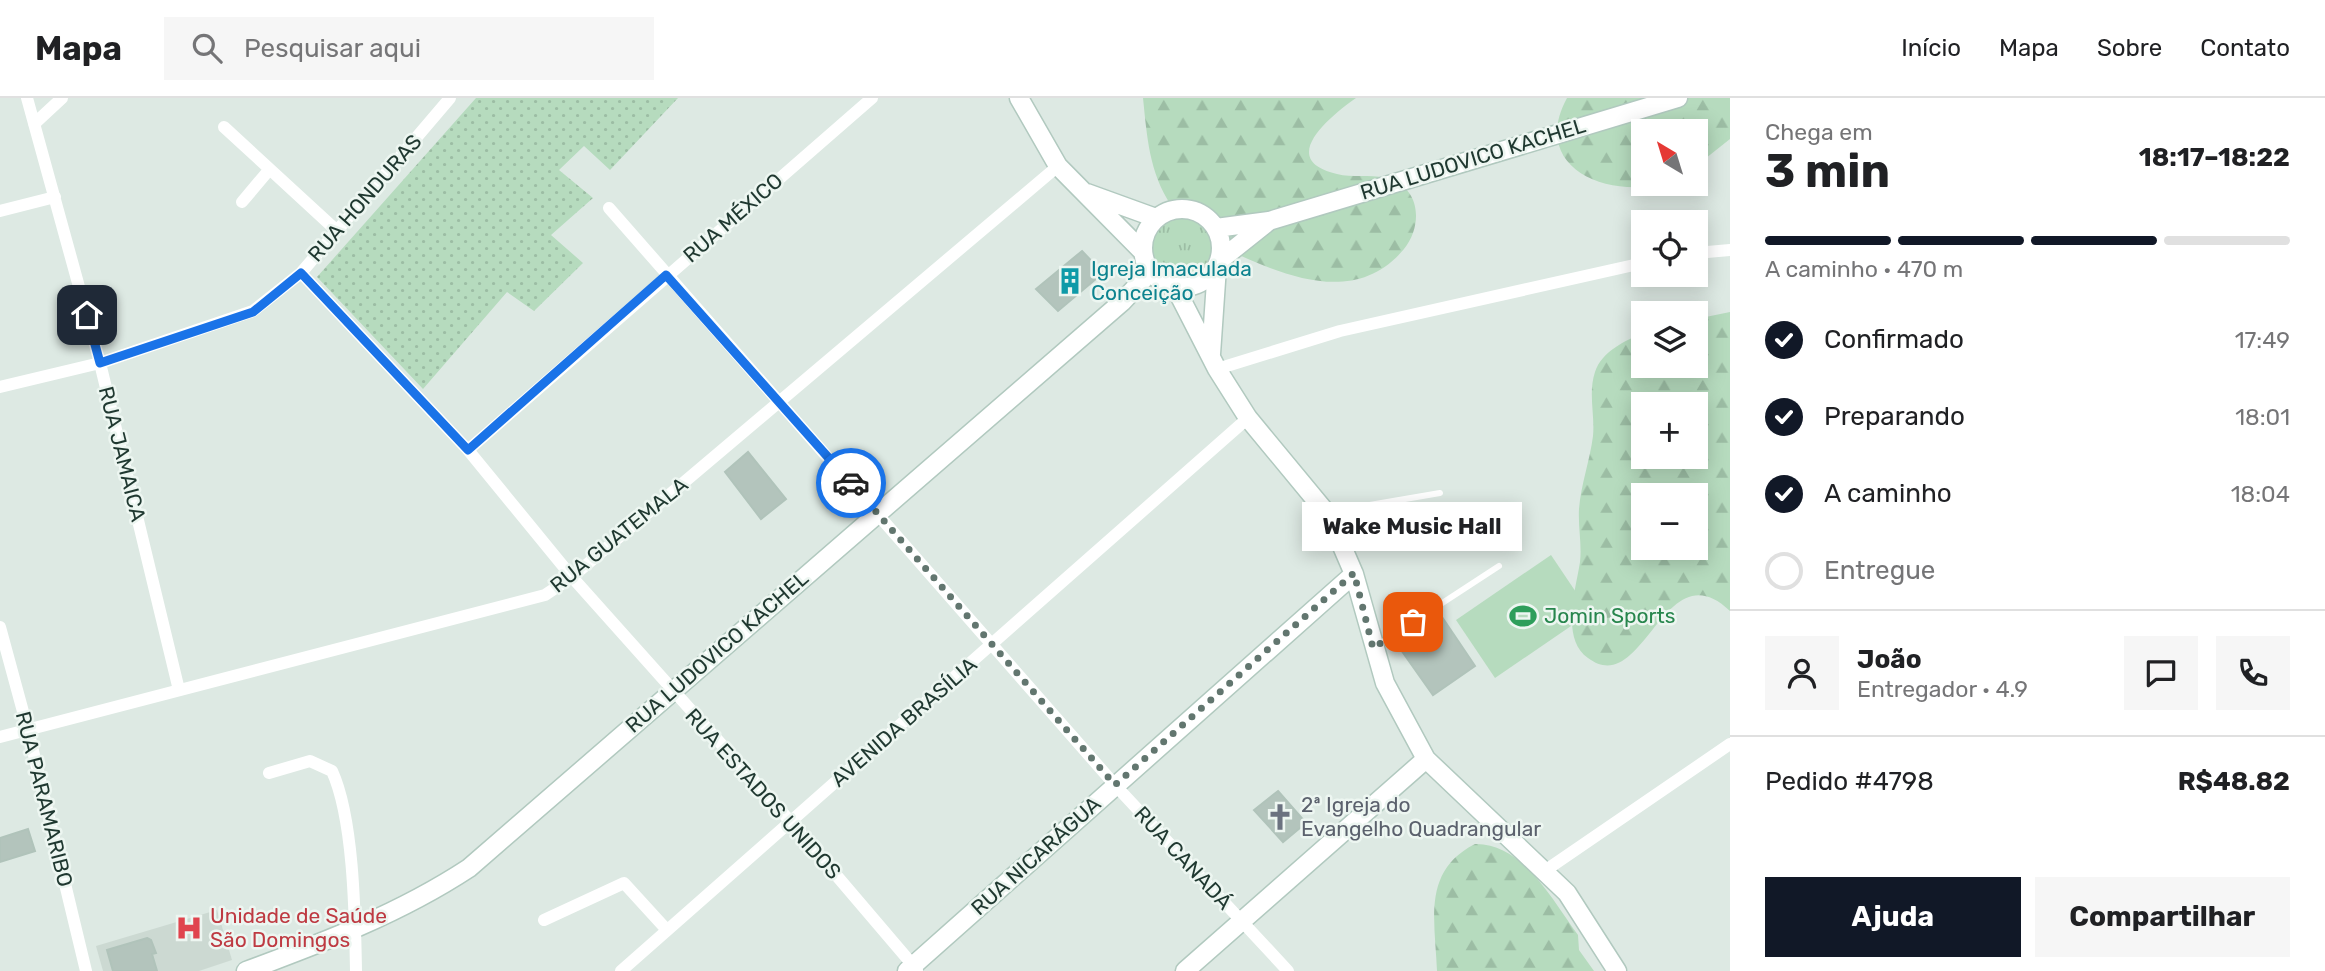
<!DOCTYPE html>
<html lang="pt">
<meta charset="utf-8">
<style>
body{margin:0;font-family:Rubik,sans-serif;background:#f6f6f6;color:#202124;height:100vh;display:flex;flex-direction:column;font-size:26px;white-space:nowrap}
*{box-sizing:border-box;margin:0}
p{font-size:23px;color:#757577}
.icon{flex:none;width:38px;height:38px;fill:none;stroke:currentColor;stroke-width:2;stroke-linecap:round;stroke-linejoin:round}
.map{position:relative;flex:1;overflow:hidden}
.sheet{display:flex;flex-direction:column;background:#fff;width:595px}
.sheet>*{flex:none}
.needle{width:46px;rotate:322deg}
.fabs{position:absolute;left:1631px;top:21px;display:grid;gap:14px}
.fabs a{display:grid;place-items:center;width:77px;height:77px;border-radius:0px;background:#fff;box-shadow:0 4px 18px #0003;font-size:35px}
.pin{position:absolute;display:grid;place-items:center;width:60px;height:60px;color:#fff;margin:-30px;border-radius:14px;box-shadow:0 4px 10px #0006}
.courier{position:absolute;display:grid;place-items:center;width:70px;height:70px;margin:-35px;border:5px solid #1a73e8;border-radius:50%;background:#fff;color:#222;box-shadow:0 2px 9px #0007}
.bubble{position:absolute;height:49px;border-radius:0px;background:#fff;box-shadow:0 4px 18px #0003;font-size:23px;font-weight:700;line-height:49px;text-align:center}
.summary em{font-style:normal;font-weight:700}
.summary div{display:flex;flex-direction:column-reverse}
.summary{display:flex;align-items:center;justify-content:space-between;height:119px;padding:0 35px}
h1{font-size:46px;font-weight:700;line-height:52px}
.bar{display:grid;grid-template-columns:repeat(4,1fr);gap:10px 7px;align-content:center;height:84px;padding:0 35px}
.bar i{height:9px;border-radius:5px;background:#e0e0e0}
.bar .on{background:#111827}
.bar p{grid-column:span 4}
.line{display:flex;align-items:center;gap:18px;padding:0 35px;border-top:2px solid #e0e0e0}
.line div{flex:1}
.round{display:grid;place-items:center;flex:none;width:74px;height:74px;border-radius:0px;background:#f6f6f6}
ol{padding:0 35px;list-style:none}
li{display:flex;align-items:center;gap:21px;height:77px}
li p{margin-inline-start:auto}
li .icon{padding:7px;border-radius:50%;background:#111827;color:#fff;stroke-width:4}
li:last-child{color:#757577}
li i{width:38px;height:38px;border:4px solid #e0e0e0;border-radius:50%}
.cta{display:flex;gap:14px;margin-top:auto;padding:14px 35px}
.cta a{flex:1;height:80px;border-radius:0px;background:#111827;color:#fff;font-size:28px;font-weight:700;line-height:80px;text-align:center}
.cta a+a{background:#f6f6f6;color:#202124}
header{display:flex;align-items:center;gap:42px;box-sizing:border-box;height:98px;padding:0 35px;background:#fff;border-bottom:2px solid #e0e0e0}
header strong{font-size:33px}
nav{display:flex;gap:38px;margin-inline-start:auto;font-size:24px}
.search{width:490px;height:63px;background:#f6f6f6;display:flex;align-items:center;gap:18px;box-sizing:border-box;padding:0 24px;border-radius:0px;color:#757577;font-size:26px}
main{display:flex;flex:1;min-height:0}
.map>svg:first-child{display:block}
.built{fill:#ccd9d2}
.grass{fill:url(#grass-dots)}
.forest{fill:url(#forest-firs);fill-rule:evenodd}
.park{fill:url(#park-tufts)}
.pitch{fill:#b6dbbe}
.building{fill:#b3c4bc;stroke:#b0c3ba;stroke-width:2}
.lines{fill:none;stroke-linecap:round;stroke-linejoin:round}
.secondary-casing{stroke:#b1c9bf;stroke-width:21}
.lane{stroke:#fff;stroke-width:6}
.street{stroke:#fff;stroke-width:12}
.secondary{stroke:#fff;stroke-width:18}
.done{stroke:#62766f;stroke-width:7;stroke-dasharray:0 12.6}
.route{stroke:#1a73e8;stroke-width:9}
.labels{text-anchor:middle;stroke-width:5;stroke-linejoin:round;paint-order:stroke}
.street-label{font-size:21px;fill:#1f3830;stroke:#edf6f1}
.culture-label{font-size:21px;fill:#0d838f;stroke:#edf6f1;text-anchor:start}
.leisure-label{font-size:21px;fill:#27864d;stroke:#edf6f1;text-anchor:start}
.worship-label{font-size:21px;fill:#5b616d;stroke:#edf6f1;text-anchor:start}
.health-label{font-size:21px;fill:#be3a42;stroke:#edf6f1;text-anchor:start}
</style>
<header>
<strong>Mapa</strong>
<div class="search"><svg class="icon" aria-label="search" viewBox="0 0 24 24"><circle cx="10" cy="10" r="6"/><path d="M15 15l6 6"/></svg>Pesquisar aqui</div>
<nav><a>Início</a><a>Mapa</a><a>Sobre</a><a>Contato</a></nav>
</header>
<main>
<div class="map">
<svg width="1730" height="873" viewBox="0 0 1730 873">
<defs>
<pattern id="grass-dots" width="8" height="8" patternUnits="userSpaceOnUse" patternTransform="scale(1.75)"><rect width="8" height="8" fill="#b6dbbe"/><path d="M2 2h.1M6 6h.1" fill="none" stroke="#9cbda4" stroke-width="1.8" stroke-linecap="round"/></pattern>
<pattern id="forest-firs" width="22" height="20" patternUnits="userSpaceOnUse" patternTransform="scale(1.75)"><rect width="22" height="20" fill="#b6dbbe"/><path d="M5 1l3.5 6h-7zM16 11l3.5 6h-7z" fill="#9cbda4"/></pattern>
<pattern id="park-tufts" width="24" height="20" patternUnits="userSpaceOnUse" patternTransform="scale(1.75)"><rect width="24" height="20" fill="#b6dbbe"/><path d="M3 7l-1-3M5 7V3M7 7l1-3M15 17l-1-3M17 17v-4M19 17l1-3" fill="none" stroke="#9cbda4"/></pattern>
</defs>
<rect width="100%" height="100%" fill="#dde9e3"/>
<path class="built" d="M 217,812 L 232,862 L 199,873 L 103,873 L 96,848 Z"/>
<path class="grass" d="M 476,0 L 678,0 L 610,72 L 584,48 L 559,72 L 593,100 L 551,137 L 583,165 L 534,213 L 507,194 L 423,291 L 317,179 Z"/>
<path class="forest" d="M 1143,0 L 1356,0 C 1332,17 1275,62 1337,76 C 1352,80 1369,76 1385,80 C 1420,87 1424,126 1404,151 C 1361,203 1299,183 1248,161 C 1217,147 1190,135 1171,107 C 1149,74 1147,38 1143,0 Z
M 1567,0 L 1730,0 L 1730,41 L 1696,68 L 1696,33 L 1643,33 L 1643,86 L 1662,86 C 1604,100 1530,68 1567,0 Z
M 1730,214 L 1730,513 C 1664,449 1644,602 1588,560 C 1576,552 1572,537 1572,523 C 1571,504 1577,483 1580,464 C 1582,447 1578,429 1579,411 C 1581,386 1590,362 1593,338 C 1595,316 1588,295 1595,274 C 1602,253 1625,243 1643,235 L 1643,268 L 1696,268 L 1696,221 ZM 1643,306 L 1696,306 L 1696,359 L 1643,359 ZM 1643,397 L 1696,397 L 1696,450 L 1643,450 Z
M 1475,746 C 1523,745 1552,802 1578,837 L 1579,852 L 1594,873 L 1437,873 C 1435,822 1422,773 1475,746 Z"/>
<path class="park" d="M1147 150a34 34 0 1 1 68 0a34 34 0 1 1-68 0Z"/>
<path class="pitch" d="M 1551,457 L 1590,515 L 1495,580 L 1456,522 Z"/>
<path class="building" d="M 1082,153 L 1103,175 L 1058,213 L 1036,191 Z
M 748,354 L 786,401 L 761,421 L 725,374 Z
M 1442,519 L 1475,568 L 1433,597 L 1399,549 Z
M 1278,693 L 1306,725 L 1283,744 L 1254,712 Z
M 28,731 L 35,753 L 0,764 L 0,740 Z
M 147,840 L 151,842 L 156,855 L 152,856 L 157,873 L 113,873 L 107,852 Z"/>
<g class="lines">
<defs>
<path id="secondary" d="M 1019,0 L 1058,68 L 1142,153
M 1087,95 L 1156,120
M1143 150a39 39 0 1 1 78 0a39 39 0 1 1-78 0Z
M 1216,130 L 1269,123 L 1678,0
M 1219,163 L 1269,123
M 1175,189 L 1217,271 L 1248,320 L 1329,418 L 1354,476 L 1385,585 L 1426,661 L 1567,795 L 1617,873
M 1211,256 L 1217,169
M 246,873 C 324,844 399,816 469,770 L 1122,204 L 1150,174
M 907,873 L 1354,476
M 1185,873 L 1426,661"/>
</defs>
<use href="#secondary" class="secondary-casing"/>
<path class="lane" d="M 1329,417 L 1358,409 L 1440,395
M 1378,547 L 1499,468"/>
<path class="street" d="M 27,0 L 100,265 L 179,592
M 34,26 L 62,0
M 224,29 L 337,133
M 242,104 L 269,72
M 609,110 L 1115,687 L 1288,873
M 0,113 L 55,99
M 1696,155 L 1730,152
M 301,175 L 468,352 L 572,479 L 790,723 L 917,872
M 1217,271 L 1340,233 L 1643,165
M 0,289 L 100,265 L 253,213 L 301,175 L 450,0
M 468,352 L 872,0
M 0,529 L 28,632 L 86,873
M 0,639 L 545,497 L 572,479 L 1058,68
M 269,675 L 310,663 L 332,673 C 354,721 355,819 356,873
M 1546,772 L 1730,646
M 544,822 L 624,785 L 666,831
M 621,873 L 1248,320"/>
<use href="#secondary" class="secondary"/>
</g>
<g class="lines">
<path class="done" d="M 851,385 L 1115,687 L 1354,475 L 1373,550 L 1413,524"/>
<path class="route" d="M 87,217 L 100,265 L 253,214 L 301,175 L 468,352 L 666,177 L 851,385"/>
</g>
<defs>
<symbol id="building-bare" viewBox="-9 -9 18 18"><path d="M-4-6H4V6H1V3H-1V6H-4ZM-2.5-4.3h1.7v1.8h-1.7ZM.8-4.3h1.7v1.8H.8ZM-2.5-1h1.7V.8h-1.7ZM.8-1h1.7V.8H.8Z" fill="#0f9aa8" stroke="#edf6f1" stroke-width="2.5" paint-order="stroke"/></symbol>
<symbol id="stadium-bare" viewBox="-9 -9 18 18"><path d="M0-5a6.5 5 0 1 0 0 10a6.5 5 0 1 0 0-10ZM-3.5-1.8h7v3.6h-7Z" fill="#2e9e5b" stroke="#edf6f1" stroke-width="2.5" paint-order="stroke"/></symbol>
<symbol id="church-bare" viewBox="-9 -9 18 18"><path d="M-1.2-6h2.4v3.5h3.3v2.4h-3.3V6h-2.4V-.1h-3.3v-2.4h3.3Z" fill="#6b7280" stroke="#edf6f1" stroke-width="2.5" paint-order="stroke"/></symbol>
<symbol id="hospital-bare" viewBox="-9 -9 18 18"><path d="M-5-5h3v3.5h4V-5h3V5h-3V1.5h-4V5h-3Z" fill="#e0444e" stroke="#edf6f1" stroke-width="2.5" paint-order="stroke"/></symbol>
</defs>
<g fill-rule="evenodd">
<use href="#building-bare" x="1051" y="164" width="38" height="38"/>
<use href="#stadium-bare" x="1504" y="499" width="38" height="38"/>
<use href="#church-bare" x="1261" y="700" width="38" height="38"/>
<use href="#hospital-bare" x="170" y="811" width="38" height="38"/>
</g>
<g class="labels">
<g class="street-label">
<text transform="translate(1473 61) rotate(-17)" y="7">RUA LUDOVICO KACHEL</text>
<text transform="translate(365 100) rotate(-49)" y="7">RUA HONDURAS</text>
<text transform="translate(733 120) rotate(-41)" y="7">RUA MÉXICO</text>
<text transform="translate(122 356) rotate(76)" y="7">RUA JAMAICA</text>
<text transform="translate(619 437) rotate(-39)" y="7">RUA GUATEMALA</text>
<text transform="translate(717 554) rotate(-41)" y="7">RUA LUDOVICO KACHEL</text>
<text transform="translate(904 624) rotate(-41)" y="7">AVENIDA BRASÍLIA</text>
<text transform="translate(763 696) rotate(48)" y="7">RUA ESTADOS UNIDOS</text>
<text transform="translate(44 701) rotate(76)" y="7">RUA PARAMARIBO</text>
<text transform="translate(1036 758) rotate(-42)" y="7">RUA NICARÁGUA</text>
<text transform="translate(1183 760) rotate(47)" y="7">RUA CANADÁ</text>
</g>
<g class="culture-label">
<text x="1091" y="178">Igreja Imaculada<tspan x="1091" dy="24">Conceição</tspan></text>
</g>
<g class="leisure-label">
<text x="1544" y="525">Jomin Sports</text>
</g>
<g class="worship-label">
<text x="1301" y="714">2ª Igreja do<tspan x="1301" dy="24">Evangelho Quadrangular</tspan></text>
</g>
<g class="health-label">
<text x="210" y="825">Unidade de Saúde<tspan x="210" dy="24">São Domingos</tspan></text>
</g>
</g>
</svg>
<div class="fabs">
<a><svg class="needle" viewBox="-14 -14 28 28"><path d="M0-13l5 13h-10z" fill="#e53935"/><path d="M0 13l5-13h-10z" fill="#757577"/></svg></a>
<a><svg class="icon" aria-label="locate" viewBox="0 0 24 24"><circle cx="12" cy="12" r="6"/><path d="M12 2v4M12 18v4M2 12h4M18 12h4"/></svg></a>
<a><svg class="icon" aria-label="layers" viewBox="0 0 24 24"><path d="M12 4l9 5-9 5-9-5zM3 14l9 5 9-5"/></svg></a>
<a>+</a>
<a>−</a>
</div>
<div class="pin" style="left:1413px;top:524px;background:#ea580c"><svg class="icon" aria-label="bag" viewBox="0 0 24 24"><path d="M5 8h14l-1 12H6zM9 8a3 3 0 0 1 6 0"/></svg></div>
<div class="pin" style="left:87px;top:217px;background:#1f2937"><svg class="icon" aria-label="home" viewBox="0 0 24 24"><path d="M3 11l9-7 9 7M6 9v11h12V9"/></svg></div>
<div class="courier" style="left:851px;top:385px"><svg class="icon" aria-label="car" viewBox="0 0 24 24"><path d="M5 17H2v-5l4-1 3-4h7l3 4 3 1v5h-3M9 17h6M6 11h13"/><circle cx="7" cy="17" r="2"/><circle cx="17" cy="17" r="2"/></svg></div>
<div class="bubble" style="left:1302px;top:404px;width:220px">Wake Music Hall</div>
</div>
<section class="sheet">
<div class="summary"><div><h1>3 min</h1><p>Chega em</p></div><em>18:17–18:22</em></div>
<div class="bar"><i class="on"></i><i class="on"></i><i class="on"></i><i></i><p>A caminho · 470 m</p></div>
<ol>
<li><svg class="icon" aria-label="check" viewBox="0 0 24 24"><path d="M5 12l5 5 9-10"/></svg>Confirmado<p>17:49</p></li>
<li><svg class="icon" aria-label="check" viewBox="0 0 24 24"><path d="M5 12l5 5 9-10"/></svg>Preparando<p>18:01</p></li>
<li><svg class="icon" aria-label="check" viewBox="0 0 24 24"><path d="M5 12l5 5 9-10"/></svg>A caminho<p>18:04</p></li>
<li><i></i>Entregue</li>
</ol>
<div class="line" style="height:126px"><a class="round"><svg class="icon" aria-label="person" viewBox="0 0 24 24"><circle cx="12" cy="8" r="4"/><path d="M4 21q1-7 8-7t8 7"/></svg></a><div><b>João</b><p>Entregador · 4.9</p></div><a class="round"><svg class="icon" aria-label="chat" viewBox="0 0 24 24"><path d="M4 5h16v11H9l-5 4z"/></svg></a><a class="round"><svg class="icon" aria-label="phone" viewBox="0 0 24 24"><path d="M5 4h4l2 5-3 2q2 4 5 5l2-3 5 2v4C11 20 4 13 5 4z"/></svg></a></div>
<div class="line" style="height:91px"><div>Pedido #4798</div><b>R$48.82</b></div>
<div class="cta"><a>Ajuda</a><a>Compartilhar</a></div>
</section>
</main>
